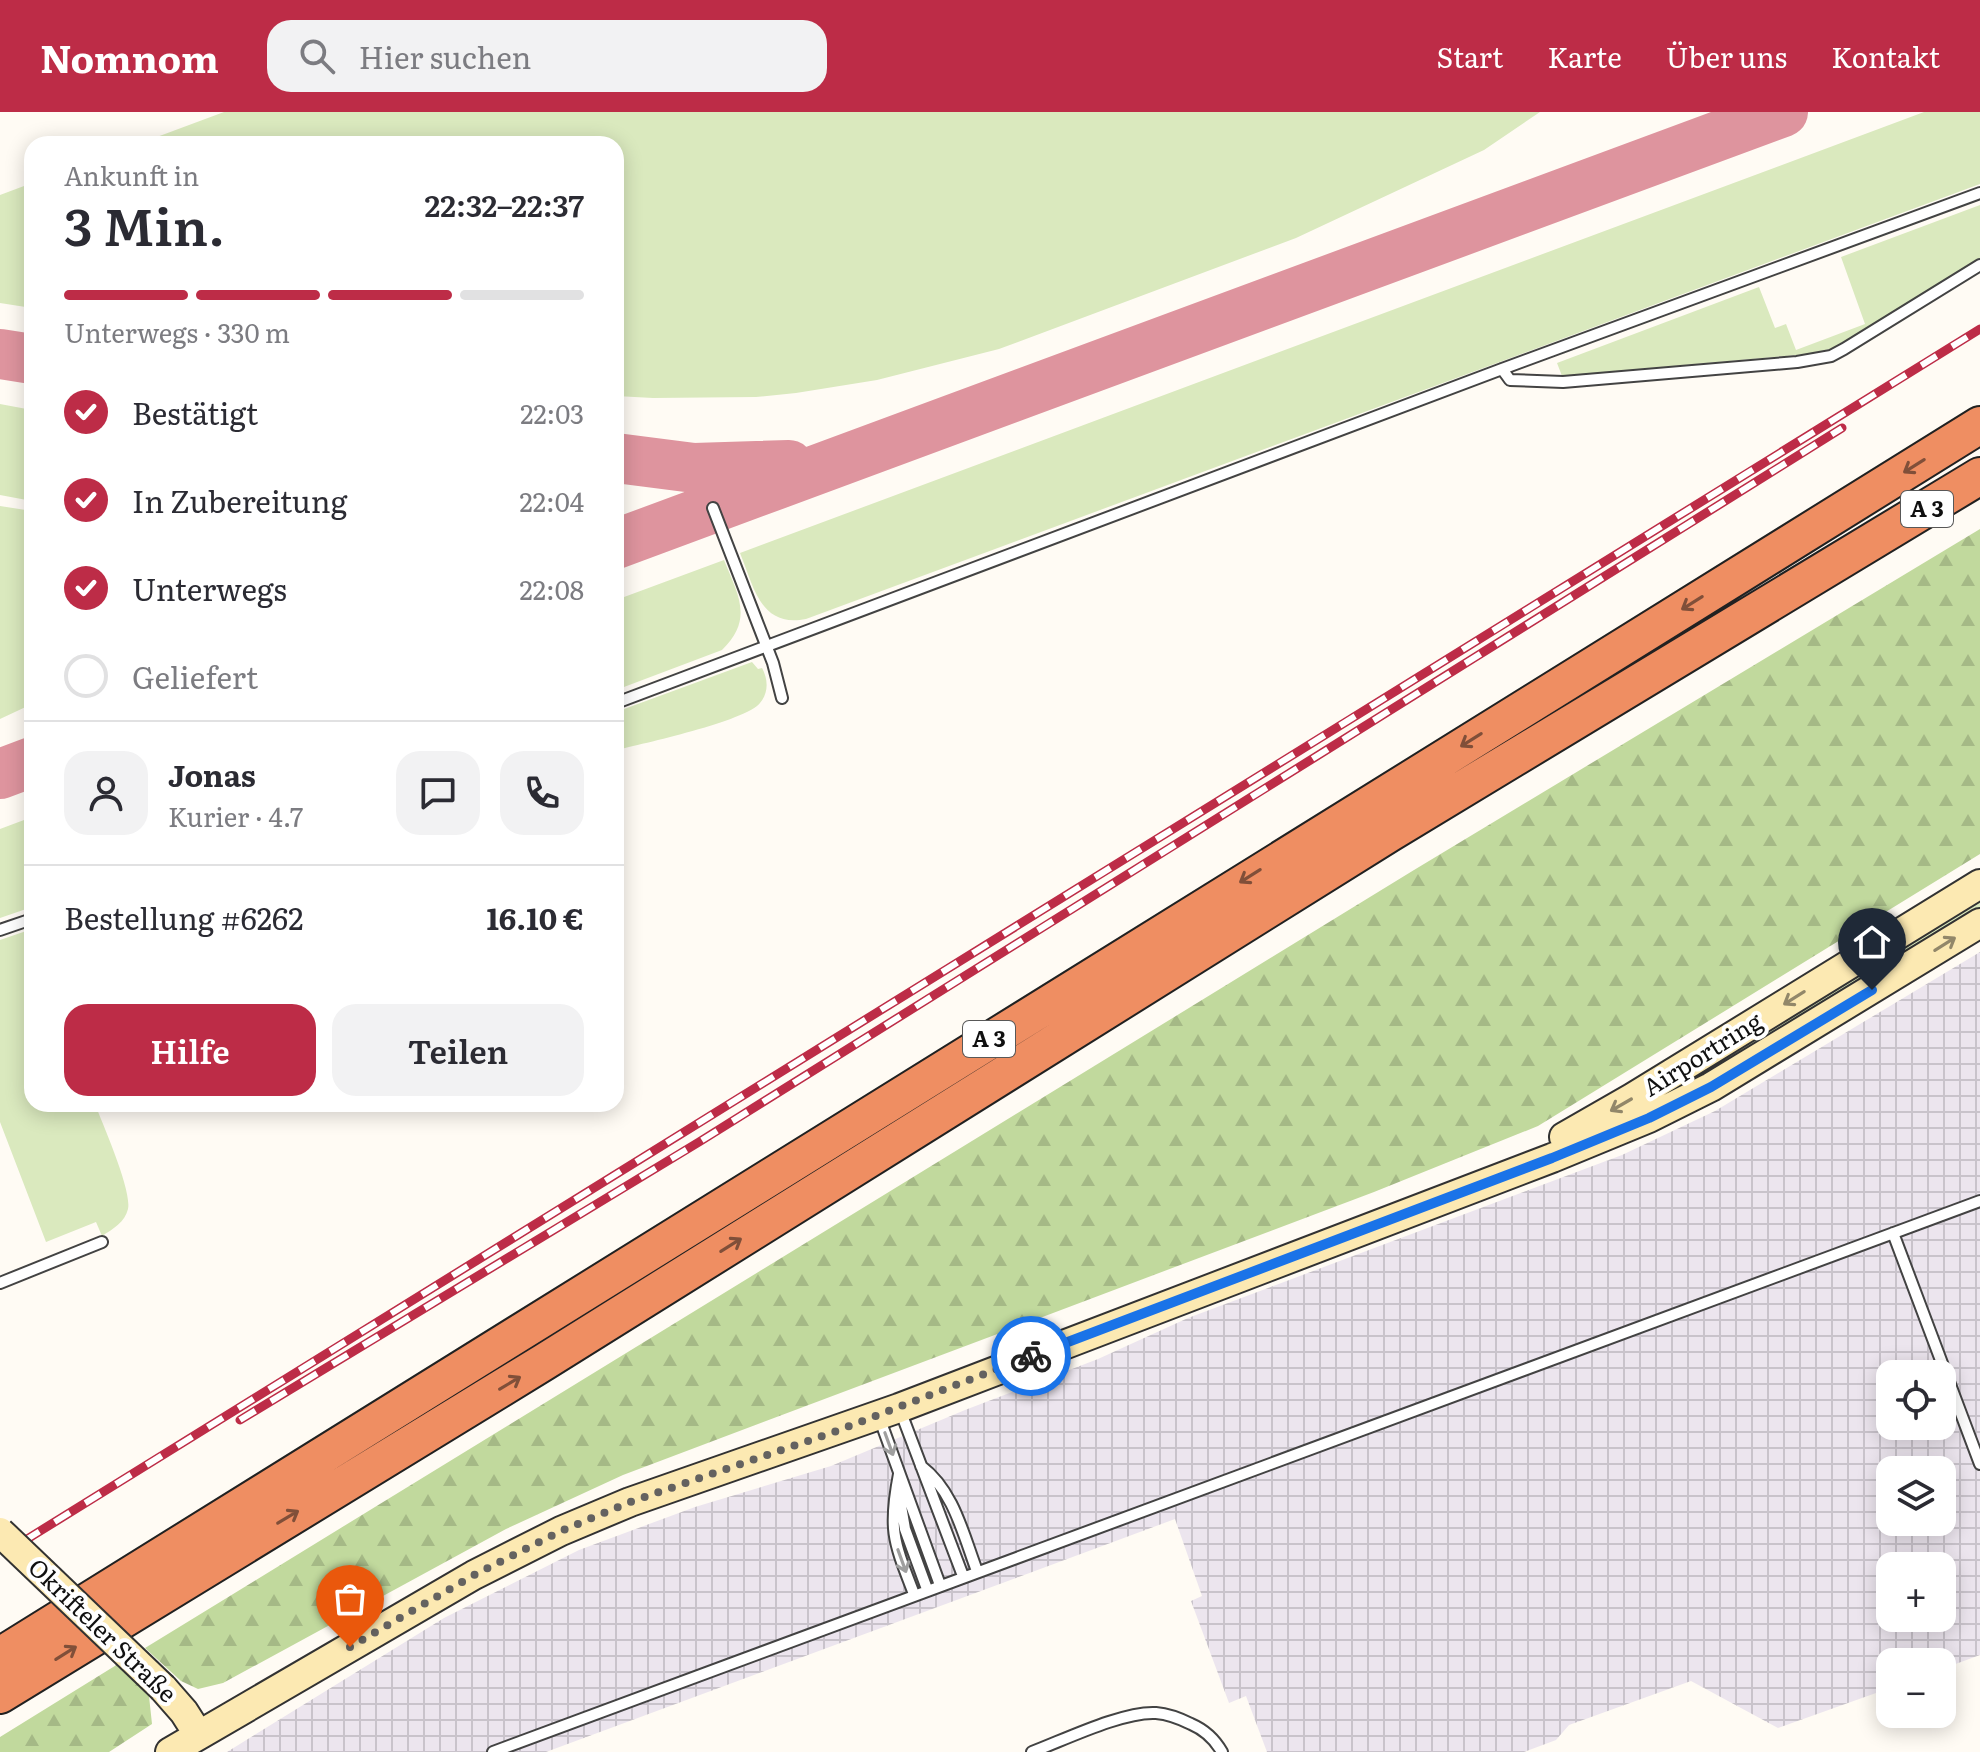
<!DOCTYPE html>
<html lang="de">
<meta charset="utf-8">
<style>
body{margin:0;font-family:Literata,serif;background:#f2f2f3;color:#2b2b33;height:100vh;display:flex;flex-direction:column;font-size:30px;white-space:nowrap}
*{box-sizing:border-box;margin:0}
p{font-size:26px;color:#7c7c81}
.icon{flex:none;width:44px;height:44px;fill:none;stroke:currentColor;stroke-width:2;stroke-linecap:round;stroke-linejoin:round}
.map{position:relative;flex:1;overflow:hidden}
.panel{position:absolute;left:24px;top:24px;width:600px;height:976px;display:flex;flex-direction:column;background:#fff;border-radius:24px;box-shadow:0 4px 20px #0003}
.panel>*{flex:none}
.controls{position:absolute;left:1876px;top:1248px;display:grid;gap:16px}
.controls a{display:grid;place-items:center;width:80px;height:80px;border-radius:16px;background:#fff;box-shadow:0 4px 20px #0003;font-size:40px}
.pin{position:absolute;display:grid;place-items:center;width:68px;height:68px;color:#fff;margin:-82px -34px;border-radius:50% 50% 50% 0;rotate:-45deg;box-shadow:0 0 8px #0007}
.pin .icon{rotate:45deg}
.courier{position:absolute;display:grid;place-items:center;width:80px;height:80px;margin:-40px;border:6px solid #1a73e8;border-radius:50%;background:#fff;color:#222;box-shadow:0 2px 10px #0007}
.headline em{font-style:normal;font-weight:600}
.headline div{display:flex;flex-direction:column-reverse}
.headline{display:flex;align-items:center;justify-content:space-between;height:136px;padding:0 40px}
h1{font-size:52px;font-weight:600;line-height:60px}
.bar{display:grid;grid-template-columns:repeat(4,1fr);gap:12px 8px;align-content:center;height:96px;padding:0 40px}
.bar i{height:10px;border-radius:6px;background:#e1e1e2}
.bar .current{background:#bd2c47}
.bar p{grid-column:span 4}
.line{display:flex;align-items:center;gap:20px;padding:0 40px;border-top:2px solid #e1e1e2}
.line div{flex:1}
.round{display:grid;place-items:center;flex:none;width:84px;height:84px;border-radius:24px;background:#f2f2f3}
ol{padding:0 40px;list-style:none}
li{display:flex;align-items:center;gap:24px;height:88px}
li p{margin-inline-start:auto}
li .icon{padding:8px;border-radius:50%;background:#bd2c47;color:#fff;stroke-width:4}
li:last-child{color:#7c7c81}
li i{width:44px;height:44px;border:4px solid #e1e1e2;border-radius:50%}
.cta{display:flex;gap:16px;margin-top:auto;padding:16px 40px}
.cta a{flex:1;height:92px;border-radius:24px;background:#bd2c47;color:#fff;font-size:32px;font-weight:600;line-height:92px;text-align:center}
.cta a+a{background:#f2f2f3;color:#2b2b33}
header{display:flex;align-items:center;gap:48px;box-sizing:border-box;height:112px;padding:0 40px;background:#bd2c47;color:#fff}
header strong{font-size:38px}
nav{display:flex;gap:44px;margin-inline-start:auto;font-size:28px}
.search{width:560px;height:72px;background:#f2f2f3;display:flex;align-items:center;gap:20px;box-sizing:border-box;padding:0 28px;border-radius:24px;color:#7c7c81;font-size:30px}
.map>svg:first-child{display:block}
.industrial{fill:url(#industrial-grid);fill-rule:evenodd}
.grass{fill:#dae9be}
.forest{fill:url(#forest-firs)}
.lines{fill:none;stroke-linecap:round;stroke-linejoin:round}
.taxiway{stroke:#de949e;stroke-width:50}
.lane-casing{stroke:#434343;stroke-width:14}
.secondary-casing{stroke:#323232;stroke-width:32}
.highway-casing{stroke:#212121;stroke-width:40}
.lane{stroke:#fff;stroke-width:10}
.secondary{stroke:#fce9b2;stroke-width:28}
.highway{stroke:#ef8e62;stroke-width:36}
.rail-casing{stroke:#bd2c47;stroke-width:9}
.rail{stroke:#fff;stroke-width:6;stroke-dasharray:18;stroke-linecap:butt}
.secondary-bridge-casing{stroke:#323232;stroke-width:32;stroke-linecap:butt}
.secondary-bridge{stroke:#fce9b2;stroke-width:28}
.oneway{stroke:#804f39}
.oneway2{stroke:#928769}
.oneway3{stroke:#9f9f9f}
.done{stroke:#646260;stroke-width:8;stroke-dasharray:0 14.4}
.route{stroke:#1a73e8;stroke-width:10}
.labels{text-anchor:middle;stroke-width:8;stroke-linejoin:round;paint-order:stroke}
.shield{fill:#fff;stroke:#585858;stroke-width:2}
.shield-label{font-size:22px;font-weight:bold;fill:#101010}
.street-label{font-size:24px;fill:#101010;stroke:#fff}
</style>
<header>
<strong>Nomnom</strong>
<div class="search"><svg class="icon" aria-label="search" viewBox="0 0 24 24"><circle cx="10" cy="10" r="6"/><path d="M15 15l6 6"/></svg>Hier suchen</div>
<nav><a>Start</a><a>Karte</a><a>Über uns</a><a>Kontakt</a></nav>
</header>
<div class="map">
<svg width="1980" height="1640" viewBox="0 0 1980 1640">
<defs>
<pattern id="industrial-grid" width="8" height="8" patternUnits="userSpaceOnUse" patternTransform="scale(2)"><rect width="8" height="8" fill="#ece5ee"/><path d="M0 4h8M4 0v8" fill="none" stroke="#c9c3cb"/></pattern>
<pattern id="forest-firs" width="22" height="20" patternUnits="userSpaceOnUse" patternTransform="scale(2)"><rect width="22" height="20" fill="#c1d99d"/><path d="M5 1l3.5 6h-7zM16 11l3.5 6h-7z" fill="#a5b986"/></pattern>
</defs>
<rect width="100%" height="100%" fill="#fffbf4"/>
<path class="industrial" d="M 1980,840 L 1980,1543 L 1942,1557 L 1942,1550 L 1890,1550 L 1890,1576 L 1778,1616 L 1691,1569 L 1569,1613 L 1556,1628 L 1524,1640 L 1267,1640 L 1246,1584 L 1229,1591 L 1191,1489 L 1202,1484 L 1175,1407 L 546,1640 L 227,1640 L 444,1506 L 579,1438 L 695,1395 L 831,1354 L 965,1298 L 1098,1247 L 1188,1206 L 1622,1043 L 1715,999 ZM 1890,1262 L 1942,1262 L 1942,1314 L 1890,1314 ZM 1890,1358 L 1942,1358 L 1942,1410 L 1890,1410 ZM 1890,1454 L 1942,1454 L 1942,1506 L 1890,1506 Z"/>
<path class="grass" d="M 224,0 L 1540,0 L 1484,38 L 1296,126 L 999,237 L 877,268 L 796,281 L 756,285 L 653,286 L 616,284 L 616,32 L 138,32 Z
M 1924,0 L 1980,0 L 1980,72 L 806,507 C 760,516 754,475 740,441 Z
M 32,71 L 32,196 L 0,191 L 0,83 Z
M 1980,93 L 1980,146 L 1834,236 L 1809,242 L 1562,264 L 1557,251 L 1759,175 L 1775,216 L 1786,212 L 1796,238 L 1865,212 L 1841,145 Z
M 0,292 L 32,298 L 32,389 L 0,383 Z
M 0,394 L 32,399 L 32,592 L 0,607 Z
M 724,448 C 738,483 754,507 722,538 L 616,578 L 616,488 Z
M 752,550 L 758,557 L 762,556 C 768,567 769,580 760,591 C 746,609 642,632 616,638 L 616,600 Z
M 32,705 L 32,795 L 0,806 L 0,717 Z
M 1980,784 L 1980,798 L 1685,978 L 1602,1015 Z
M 32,817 L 32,992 L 95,992 C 103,1013 132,1078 128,1097 C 125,1110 113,1117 102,1124 L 96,1110 L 46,1130 L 0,1010 L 0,828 Z"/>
<path class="forest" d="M 1980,417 L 1980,742 L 1538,1014 L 1374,1080 L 623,1363 L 506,1417 L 223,1571 L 198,1577 L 181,1569 L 145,1536 L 1414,758 Z
M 118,1552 L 149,1584 L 152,1612 L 109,1640 L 0,1640 L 0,1625 Z"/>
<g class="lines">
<path class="taxiway" d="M 0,242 L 32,247
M 616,346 L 694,356 L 789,353
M 616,432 L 1783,0
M 0,662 L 32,650"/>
<defs>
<path id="lane" d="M 1502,257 L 1510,268 L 1563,270 L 1797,250 L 1831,244 L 1844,237 L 1980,153
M 713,396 L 773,551 L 782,586
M 616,591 L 1502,257 L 1980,81
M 0,818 L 32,807
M 1893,1121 L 1980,1352
M 0,1171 L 102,1130
M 900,1298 L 963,1464
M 879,1305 L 940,1473
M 921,1354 C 954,1379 963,1422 977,1459
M 899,1362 C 888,1419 894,1430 914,1482
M 899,1382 L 905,1417 L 927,1477
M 493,1640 L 1980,1089
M 1032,1640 C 1064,1628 1123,1599 1156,1601 C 1168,1602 1179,1606 1191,1612 C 1205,1618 1214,1626 1222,1640"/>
<path id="secondary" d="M 1564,1025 L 1632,986 L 1980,772
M 163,1576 L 184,1600 L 198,1622
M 170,1640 L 474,1463 L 561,1419 L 630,1390 L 899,1296 L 1552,1046 L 1649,1006 L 1711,975 L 1980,811"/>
<path id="highway" d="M 0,1544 L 1980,313
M 0,1583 L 544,1250 L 1390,721 L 1980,364"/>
</defs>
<use href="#lane" class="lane-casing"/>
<use href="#secondary" class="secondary-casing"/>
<use href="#highway" class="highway-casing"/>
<use href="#lane" class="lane"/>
<use href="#secondary" class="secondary"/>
<use href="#highway" class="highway"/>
<defs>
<path id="rail" d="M 240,1308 L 699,1030 L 1842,316
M 24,1429 L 1980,217"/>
</defs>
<use href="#rail" class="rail-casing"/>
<use href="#rail" class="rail"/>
<defs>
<path id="secondary-bridge" d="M 0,1420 L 163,1576"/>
</defs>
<use href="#secondary-bridge" class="secondary-bridge-casing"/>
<use href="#secondary-bridge" class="secondary-bridge"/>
</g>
<defs><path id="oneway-shaft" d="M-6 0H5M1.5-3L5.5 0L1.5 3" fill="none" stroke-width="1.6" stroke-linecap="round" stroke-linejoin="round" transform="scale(2)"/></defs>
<g class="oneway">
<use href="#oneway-shaft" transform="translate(1914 354) rotate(148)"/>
<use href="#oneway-shaft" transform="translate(1692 491) rotate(148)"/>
<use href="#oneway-shaft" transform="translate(1471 628) rotate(148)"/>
<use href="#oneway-shaft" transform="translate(1250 764) rotate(148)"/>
<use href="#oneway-shaft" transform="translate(731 1133) rotate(-32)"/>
<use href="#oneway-shaft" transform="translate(510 1271) rotate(-31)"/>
<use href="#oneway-shaft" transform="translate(288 1405) rotate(-31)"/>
<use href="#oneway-shaft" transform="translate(66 1541) rotate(-32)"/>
</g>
<g class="oneway2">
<use href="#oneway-shaft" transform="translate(1945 832) rotate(-32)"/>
<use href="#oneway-shaft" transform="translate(1794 886) rotate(148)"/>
<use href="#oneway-shaft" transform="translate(1621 993) rotate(150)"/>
</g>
<g class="oneway3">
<use href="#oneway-shaft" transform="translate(889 1332) rotate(70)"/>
<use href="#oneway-shaft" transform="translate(902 1449) rotate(70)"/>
</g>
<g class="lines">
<path class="done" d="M 350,1535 L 474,1463 L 561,1419 L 630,1390 L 834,1320 L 1031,1244"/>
<path class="route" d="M 1031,1244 L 1552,1046 L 1649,1006 L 1711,975 L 1872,878"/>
</g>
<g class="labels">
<g class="shield">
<rect x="1901" y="379" width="52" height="36" rx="6"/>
<rect x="963" y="909" width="52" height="36" rx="6"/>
</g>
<g class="shield-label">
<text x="1927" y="405">A 3</text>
<text x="989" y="935">A 3</text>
</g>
<g class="street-label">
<text transform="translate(1703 943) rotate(-32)" y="8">Airportring</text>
<text transform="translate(102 1519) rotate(44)" y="8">Okrifteler Straße</text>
</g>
</g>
</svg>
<div class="controls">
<a><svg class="icon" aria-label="locate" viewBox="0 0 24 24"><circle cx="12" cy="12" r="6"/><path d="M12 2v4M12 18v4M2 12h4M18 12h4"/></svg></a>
<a><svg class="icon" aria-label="layers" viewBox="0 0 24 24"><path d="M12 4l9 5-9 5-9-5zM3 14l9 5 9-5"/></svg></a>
<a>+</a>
<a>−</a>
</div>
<div class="pin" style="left:350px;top:1535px;background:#ea580c"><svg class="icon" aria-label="bag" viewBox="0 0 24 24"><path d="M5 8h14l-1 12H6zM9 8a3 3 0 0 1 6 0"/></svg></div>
<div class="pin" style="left:1872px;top:878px;background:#1f2937"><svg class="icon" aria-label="home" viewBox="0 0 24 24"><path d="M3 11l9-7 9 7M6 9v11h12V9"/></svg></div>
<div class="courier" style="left:1031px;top:1244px"><svg class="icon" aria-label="bike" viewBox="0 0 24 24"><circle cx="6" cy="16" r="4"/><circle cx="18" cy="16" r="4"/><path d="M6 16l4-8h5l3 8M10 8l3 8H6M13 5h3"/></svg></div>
<section class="panel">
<div class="headline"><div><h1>3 Min.</h1><p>Ankunft in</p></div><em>22:32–22:37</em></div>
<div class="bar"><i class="current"></i><i class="current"></i><i class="current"></i><i></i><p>Unterwegs · 330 m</p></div>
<ol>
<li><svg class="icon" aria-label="check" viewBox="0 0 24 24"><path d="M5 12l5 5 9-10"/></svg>Bestätigt<p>22:03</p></li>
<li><svg class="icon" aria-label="check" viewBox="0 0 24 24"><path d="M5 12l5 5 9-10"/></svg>In Zubereitung<p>22:04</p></li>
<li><svg class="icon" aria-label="check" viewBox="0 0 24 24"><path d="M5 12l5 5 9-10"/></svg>Unterwegs<p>22:08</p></li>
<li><i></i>Geliefert</li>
</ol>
<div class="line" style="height:144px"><a class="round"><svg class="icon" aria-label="person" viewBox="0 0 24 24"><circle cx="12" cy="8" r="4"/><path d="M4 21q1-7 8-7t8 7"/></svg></a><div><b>Jonas</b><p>Kurier · 4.7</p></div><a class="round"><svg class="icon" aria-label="chat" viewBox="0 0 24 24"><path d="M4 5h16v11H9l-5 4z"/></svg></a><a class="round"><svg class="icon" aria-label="phone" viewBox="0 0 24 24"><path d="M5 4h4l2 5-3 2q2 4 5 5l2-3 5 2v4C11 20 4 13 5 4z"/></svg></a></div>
<div class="line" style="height:104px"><div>Bestellung #6262</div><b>16.10 €</b></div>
<div class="cta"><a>Hilfe</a><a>Teilen</a></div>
</section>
</div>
